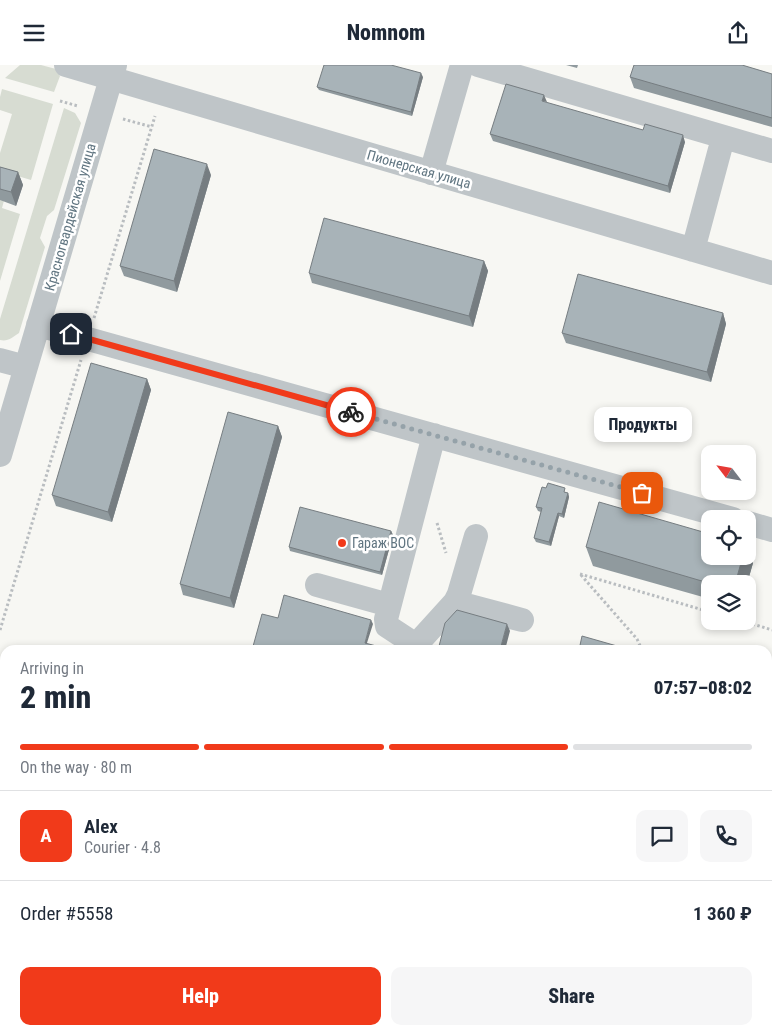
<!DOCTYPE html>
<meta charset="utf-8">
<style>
body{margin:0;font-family:"Roboto Condensed",sans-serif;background:#f6f6f7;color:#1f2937;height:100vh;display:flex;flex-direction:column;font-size:19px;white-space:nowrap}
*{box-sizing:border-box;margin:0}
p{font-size:16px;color:#747a83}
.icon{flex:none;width:28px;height:28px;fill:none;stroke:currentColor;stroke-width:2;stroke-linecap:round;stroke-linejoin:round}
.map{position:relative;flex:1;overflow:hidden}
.side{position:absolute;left:0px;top:580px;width:772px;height:390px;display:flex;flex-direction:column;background:#fff;border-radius:15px 15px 0 0;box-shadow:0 2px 8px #0003}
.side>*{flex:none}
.needle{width:32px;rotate:301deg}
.buttons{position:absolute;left:701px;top:380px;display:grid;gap:10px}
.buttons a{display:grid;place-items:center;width:55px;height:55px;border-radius:10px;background:#fff;box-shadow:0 2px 8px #0003;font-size:25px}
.pin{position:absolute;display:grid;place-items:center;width:42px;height:42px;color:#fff;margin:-21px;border-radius:10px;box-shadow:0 2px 8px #0006}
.courier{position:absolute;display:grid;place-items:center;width:50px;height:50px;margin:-25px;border:4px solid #f13a1a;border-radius:50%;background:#fff;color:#222;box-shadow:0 1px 6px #0007}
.bubble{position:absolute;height:35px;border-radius:10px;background:#fff;box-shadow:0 2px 8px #0003;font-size:16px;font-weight:800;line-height:35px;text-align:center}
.headline em{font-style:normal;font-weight:800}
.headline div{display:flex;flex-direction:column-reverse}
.headline{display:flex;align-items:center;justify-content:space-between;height:85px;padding:0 20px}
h1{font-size:32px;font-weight:800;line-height:38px}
.bar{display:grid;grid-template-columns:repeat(4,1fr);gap:8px 5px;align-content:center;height:60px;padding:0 20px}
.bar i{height:6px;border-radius:4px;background:#e0e1e3}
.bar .current{background:#f13a1a}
.bar p{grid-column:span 4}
.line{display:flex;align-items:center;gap:12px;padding:0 20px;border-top:1px solid #e0e1e3}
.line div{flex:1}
.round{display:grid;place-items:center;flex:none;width:52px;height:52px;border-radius:10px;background:#f6f6f7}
.primary-button{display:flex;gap:10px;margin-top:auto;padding:10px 20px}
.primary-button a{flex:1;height:58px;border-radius:10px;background:#f13a1a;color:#fff;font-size:20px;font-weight:800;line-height:58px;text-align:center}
.primary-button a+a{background:#f6f6f7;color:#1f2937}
header{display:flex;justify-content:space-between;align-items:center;height:65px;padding:0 20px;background:#fff;font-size:22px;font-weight:800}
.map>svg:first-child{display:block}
.green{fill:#d7dcd2}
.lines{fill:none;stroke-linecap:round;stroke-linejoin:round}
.path{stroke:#b9bdc0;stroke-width:3;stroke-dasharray:2.5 2.5;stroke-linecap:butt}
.minor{stroke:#bfc5c8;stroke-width:24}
.wall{fill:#909a9e}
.shaded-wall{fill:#767d81}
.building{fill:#a8b3b8;stroke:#767d81}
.done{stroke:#95a2a9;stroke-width:5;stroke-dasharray:0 9}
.route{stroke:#f13a1a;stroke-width:6}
.poi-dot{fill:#f13a1a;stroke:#fff;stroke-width:2}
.labels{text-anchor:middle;stroke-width:5;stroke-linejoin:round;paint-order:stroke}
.street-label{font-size:14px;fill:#607581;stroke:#fff}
.poi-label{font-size:14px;fill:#607581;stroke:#fff;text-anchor:start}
</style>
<header><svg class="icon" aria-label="menu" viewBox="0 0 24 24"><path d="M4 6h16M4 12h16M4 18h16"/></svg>Nomnom<svg class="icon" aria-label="share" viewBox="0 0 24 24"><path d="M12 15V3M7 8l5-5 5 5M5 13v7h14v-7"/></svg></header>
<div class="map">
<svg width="772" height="970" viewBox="0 0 772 970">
<rect width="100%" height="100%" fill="#f7f7f3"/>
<path class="green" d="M 20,0 L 41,0 L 56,4 L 60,11 L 54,27 L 5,13 Z
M 2,24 L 53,39 L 31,115 L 11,109 L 2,143 L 20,149 L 0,216 L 0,88 L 12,49 L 0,45 L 0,32 Z
M 64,43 L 75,48 L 81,58 L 54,145 L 47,151 L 40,173 L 45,182 L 19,268 C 13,272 8,277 0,275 L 0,254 Z"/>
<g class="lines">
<path class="path" d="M 60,36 L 78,41
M 123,54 L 152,62
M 94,253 L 155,51
M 437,458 L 446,488
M 580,509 L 710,547
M 581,510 L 637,574 L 642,585
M 743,556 L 772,565
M 0,565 L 81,295"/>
<path class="minor" d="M 66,0 L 772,208
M 478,0 L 772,86
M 431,108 L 462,0
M 693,185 L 723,73
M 38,260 L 733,454
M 0,295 L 26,302
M 0,390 L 115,0
M 748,458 L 772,465
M 317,520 L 389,540
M 455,537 L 522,555
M 416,580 L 455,537 L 459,529 L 476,471
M 414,585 L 416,580 L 387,561 L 386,554 L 434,370
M 0,842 L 5,843
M 686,965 L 703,970
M 721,965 L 728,970
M 580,970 L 582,965"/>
</g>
<path class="wall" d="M 566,0 L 578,0 L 577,3 Z
M 772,9 L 772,62 L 634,23 L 630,12 Z
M 423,12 L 412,51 L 319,25 L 317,22 Z
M 643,65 L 685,77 L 670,128 L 493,76 L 490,69 Z
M 0,102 L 18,107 L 23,120 L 16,141 L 0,135 Z
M 211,110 L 177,227 L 124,211 L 120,201 Z
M 484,196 L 488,206 L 473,262 L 312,218 L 309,208 Z
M 723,248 L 726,259 L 711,317 L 566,278 L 562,268 Z
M 147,314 L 151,325 L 112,457 L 56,441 L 52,430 Z
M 278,361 L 282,372 L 234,543 L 183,530 L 180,519 Z
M 566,427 L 566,428 L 568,428 L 569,432 L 564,453 L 559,451 L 551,481 L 536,477 L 534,473 L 541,447 L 538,446 L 536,442 Z
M 391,466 L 393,470 L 382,510 L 290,486 L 289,482 Z
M 586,482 L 748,491 L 748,483 L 753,498 L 747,519 L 710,519 L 710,534 L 593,501 Z
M 5,606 L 5,761 L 0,759 L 0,624 Z
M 768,712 L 772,713 L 772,850 L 768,849 Z"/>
<path class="shaded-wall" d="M 421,8 L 423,12 L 412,51 L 411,47 Z
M 544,30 L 547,37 L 542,36 Z
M 683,70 L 685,77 L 670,128 L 668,121 Z
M 207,99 L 211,110 L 177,227 L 174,216 Z
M 18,107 L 23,120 L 16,141 L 11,127 Z
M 484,196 L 488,206 L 473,262 L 469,251 Z
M 723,248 L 726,259 L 711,317 L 707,307 Z
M 147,314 L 151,325 L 112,457 L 108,447 Z
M 278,361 L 282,372 L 234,543 L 230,533 Z
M 568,428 L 569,432 L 564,453 L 562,449 Z
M 558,448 L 559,451 L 551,481 L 549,477 Z
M 391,466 L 393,470 L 382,510 L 380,507 Z
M 748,483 L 753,498 L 747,519 L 735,519 L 743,491 L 748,491 Z
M 371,555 L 373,559 L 366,581 L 365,578 Z
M 507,559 L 510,566 L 505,585 L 500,585 Z"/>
<path class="building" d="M 324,0 L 391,0 L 421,8 L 411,47 L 317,22 Z
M 634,0 L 742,0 L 772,9 L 772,53 L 630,12 Z
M 506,19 L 544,30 L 542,36 L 643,65 L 645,59 L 683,70 L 668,121 L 490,69 Z
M 154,84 L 207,99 L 174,216 L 120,201 Z
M 0,102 L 18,107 L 11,127 L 0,124 Z
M 324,153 L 484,196 L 469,251 L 309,208 Z
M 578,209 L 723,248 L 707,307 L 562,268 Z
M 91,298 L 147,314 L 108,447 L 52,430 Z
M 228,347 L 278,361 L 230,533 L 180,519 Z
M 548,418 L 565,423 L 564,427 L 568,428 L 562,449 L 558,448 L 549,477 L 534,473 L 542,443 L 536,442 L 542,422 L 546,423 Z
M 599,437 L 710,469 L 710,491 L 743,491 L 735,519 L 712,519 L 586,482 Z
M 300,442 L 391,466 L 380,507 L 289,482 Z
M 284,530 L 371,555 L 365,578 L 384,583 L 384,585 L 252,585 L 262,549 L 278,553 Z
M 457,545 L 507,559 L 500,585 L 438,585 L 445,558 Z
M 582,571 L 624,583 L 623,585 L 579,585 Z
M 5,606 L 5,745 L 0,743 L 0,624 Z
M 768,712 L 772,713 L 772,841 L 768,840 Z"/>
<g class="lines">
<path class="done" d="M 351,347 L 642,428"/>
<path class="route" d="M 71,269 L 351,347"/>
</g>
<circle class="poi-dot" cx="342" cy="478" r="5"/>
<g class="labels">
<g class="street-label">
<text transform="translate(419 104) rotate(16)" y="5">Пионерская улица</text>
<text transform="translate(70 152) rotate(-74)" y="5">Красногвардейская улица</text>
</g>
<g class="poi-label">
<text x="352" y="483">Гараж ВОС</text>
</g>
</g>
</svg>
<div class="buttons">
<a><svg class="needle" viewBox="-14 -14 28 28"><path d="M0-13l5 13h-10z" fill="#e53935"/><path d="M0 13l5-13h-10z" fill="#747a83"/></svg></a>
<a><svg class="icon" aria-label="locate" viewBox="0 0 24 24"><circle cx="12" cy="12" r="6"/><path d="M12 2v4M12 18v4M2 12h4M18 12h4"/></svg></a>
<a><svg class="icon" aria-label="layers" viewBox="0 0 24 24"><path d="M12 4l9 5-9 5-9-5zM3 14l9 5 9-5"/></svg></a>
</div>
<div class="pin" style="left:642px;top:428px;background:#ea580c"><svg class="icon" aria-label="bag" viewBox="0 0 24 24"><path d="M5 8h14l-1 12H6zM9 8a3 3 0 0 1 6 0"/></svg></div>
<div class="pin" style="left:71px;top:269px;background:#1f2937"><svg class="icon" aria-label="home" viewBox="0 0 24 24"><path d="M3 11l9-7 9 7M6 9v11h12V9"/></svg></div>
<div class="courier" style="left:351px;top:347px"><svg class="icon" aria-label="bike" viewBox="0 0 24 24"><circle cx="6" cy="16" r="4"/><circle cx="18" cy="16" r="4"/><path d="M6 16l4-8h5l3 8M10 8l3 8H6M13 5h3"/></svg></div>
<div class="bubble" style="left:594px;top:342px;width:98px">Продукты</div>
<section class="side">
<div class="headline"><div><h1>2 min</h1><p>Arriving in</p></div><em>07:57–08:02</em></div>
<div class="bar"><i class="current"></i><i class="current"></i><i class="current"></i><i></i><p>On the way · 80 m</p></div>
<div class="line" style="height:90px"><b class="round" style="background:#f13a1a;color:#fff">A</b><div><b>Alex</b><p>Courier · 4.8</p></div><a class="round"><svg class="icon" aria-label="chat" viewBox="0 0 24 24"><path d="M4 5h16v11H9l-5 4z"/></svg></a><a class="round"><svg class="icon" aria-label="phone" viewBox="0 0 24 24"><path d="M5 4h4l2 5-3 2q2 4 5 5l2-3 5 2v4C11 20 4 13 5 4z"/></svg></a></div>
<div class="line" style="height:65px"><div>Order #5558</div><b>1 360 ₽</b></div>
<div class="primary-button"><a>Help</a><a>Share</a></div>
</section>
</div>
